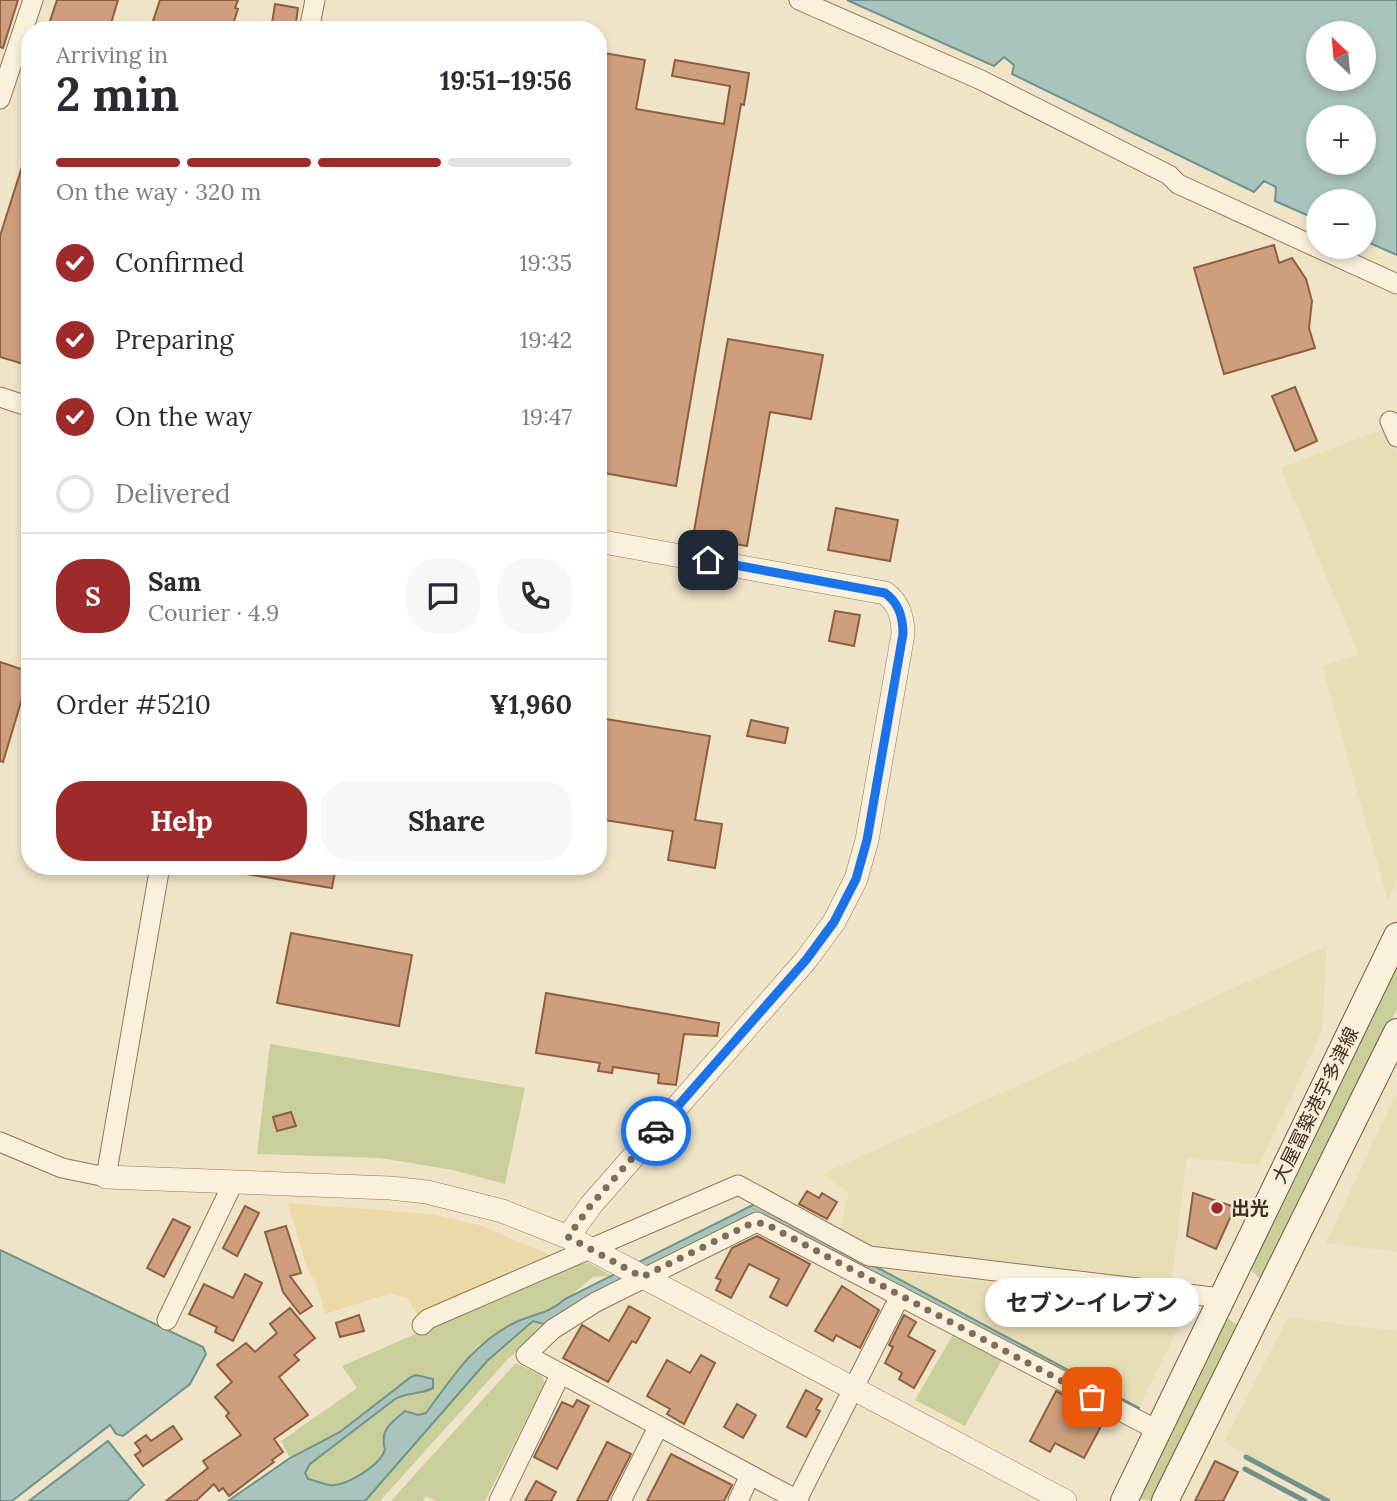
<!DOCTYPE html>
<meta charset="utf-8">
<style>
body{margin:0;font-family:Lora,"Noto Sans JP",serif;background:#f7f7f7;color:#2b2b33;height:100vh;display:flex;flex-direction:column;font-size:26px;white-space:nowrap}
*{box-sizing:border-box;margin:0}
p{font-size:23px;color:#7c7c81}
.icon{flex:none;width:38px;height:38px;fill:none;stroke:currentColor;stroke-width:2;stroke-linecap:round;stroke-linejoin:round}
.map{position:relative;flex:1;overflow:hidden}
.panel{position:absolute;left:21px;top:21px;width:586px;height:854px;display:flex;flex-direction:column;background:#fff;border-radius:28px;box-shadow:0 4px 10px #0003}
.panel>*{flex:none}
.needle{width:46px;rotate:334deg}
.tools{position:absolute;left:1306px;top:21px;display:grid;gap:14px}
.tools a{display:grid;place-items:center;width:70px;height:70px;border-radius:50%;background:#fff;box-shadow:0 4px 10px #0003;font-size:35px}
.pin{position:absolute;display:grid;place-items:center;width:60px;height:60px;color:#fff;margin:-30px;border-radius:14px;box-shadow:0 4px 10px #0006}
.courier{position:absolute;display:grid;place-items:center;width:70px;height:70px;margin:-35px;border:5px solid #1a73e8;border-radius:50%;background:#fff;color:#222;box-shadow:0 2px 9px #0007}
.bubble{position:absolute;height:49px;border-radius:24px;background:#fff;box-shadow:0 4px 10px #0003;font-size:23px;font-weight:700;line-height:49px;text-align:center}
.head em{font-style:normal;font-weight:700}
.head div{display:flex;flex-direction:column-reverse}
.head{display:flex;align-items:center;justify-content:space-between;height:119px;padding:0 35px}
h1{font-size:46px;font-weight:700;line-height:52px}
.bar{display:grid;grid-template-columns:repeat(4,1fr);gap:10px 7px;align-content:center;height:84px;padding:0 35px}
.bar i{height:9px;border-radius:5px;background:#e1e1e2}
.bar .selected{background:#9e2a2b}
.bar p{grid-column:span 4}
.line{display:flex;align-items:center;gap:18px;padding:0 35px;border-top:2px solid #e1e1e2}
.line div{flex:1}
.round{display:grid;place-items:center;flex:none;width:74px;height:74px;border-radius:28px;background:#f7f7f7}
ol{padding:0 35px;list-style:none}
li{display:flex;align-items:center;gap:21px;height:77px}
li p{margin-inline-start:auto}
li .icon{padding:7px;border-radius:50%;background:#9e2a2b;color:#fff;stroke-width:4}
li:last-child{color:#7c7c81}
li i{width:38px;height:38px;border:4px solid #e1e1e2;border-radius:50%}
.action{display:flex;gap:14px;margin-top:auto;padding:14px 35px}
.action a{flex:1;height:80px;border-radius:28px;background:#9e2a2b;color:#fff;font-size:28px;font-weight:700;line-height:80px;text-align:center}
.action a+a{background:#f7f7f7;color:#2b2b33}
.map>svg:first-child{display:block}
.farmland{fill:#e6deb5}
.green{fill:#c9cf9b}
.sand{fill:#ecd9a5}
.water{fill:#a9c4bc;stroke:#6f938a;stroke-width:2;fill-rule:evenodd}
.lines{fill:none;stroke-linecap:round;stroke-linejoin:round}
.stream{stroke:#6f938a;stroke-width:5}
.building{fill:#cf9f7d;stroke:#8d5f41;stroke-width:2}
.minor-casing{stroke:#8d765c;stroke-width:21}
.tertiary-casing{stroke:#8d765c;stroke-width:24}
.secondary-casing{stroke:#6f573f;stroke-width:28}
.minor{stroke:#faf1dc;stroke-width:19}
.tertiary{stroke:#faf1dc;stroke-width:23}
.secondary{stroke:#faf1dc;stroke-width:26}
.done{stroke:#7c6e5b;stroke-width:7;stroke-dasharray:0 12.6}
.route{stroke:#1a73e8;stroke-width:9}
.poi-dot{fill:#9e2a2b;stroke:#f7eed8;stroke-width:2.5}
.labels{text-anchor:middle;stroke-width:5;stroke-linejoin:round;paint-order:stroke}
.street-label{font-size:19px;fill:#3d2e20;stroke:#f7eed8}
.poi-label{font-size:19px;font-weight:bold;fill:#3d2e20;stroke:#f7eed8;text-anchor:start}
</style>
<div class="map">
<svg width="1397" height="1501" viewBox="0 0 1397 1501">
<rect width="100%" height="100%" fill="#f0e4c8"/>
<path class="farmland" d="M 1386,428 L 1397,454 L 1397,881 L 1388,901 L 1322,666 L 1359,655 L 1281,468 Z
M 1327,946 L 1322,1031 L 1259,1165 L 1187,1158 L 1172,1281 L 1166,1285 L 870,1249 L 839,1235 L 848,1192 L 822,1174 Z
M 1397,1092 L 1397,1252 L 1326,1243 Z
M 878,1268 L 939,1277 L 1189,1305 L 1139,1408 Z
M 1288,1317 L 1397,1331 L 1397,1501 L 1334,1501 L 1224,1442 Z"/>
<path class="green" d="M 1397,963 L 1397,1009 L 1267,1274 L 1259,1278 L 1249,1268 Z
M 270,1044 L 525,1088 L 505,1184 L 453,1170 L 380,1158 L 257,1154 Z
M 589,1263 L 612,1276 L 593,1277 L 551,1312 L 529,1317 L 477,1346 L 426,1413 L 418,1415 L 409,1411 L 383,1441 L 385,1449 C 382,1464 346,1487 330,1485 C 324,1485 315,1480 308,1479 L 305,1473 L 310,1464 L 395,1399 L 401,1395 L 423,1394 L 411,1377 L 340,1432 L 290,1458 L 281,1441 L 357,1388 L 342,1366 L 574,1265 Z
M 1229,1319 L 1238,1326 L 1155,1493 L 1150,1501 L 1136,1498 L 1224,1320 Z
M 533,1321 L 547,1325 L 508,1359 L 380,1501 L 365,1501 L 487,1361 Z
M 955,1331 L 1004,1356 L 965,1426 L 915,1400 Z
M 516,1363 L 542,1376 L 545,1383 L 485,1501 L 436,1501 L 426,1496 L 423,1501 L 391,1501 Z"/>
<path class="sand" d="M 288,1203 L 430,1214 L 479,1225 L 553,1256 L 417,1315 L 408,1299 L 391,1293 L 325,1314 L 317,1285 L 307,1268 Z"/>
<path class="water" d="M 847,0 L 1397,0 L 1397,255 L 1363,240 L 1363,201 L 1318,201 L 1318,220 L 1275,201 L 1276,187 L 1264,181 L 1254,192 L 1012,74 L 1014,65 L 1004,57 L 994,66 ZM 1363,33 L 1363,79 L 1318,79 L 1318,33 ZM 1363,117 L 1363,163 L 1318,163 L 1318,117 Z
M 757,1203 L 1139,1408 L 1137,1413 L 763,1215 L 547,1325 L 533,1321 L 487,1361 L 365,1501 L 228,1501 L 290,1458 L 340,1432 L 411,1377 L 416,1375 L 433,1379 L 433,1388 C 420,1395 407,1392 395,1399 L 310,1464 L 305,1473 L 308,1479 C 315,1480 324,1485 330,1485 C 346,1487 382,1464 385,1449 C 379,1430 392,1422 405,1411 L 418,1415 L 426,1413 C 452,1378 472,1345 512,1324 C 533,1313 546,1316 565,1299 Z
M 0,1250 L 203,1347 L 206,1354 L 190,1384 L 123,1436 L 116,1434 L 110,1425 L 12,1501 L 0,1501 Z
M 108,1441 L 144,1485 L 127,1501 L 29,1501 Z"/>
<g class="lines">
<path class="stream" d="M 1246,1457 L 1328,1501
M 1245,1469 L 1305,1501"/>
</g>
<path class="building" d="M 0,0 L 18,0 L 3,48 L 0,47 Z
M 57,0 L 118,0 L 109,30 L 47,30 Z
M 160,0 L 238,0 L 235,8 L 238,9 L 231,30 L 150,30 Z
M 275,4 L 298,8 L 295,30 L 271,30 Z
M 598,52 L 645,60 L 636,109 L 724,124 L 730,86 L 672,76 L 675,60 L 749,73 L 744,105 L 741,104 L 676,486 L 598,472 Z
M 27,151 L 30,152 L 30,366 L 0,357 L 0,236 Z
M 1274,245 L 1279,263 L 1292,258 L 1306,279 L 1312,301 L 1309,328 L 1315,348 L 1224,374 L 1194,268 Z
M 728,339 L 823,355 L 811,419 L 770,412 L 747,546 L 693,537 Z
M 1295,387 L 1317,441 L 1295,451 L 1272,396 Z
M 836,508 L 898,520 L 890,561 L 828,550 Z
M 835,611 L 860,615 L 854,646 L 829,641 Z
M 0,662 L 30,672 L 3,762 L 0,761 Z
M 600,718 L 710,736 L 695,820 L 722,824 L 715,868 L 668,860 L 673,831 L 598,819 Z
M 751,720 L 788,728 L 785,743 L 747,736 Z
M 247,866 L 336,866 L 332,888 L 246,874 Z
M 291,933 L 412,955 L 399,1026 L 277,1003 Z
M 546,993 L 719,1023 L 717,1036 L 684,1034 L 676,1085 L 658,1083 L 659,1074 L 613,1067 L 612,1073 L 598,1071 L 600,1063 L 536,1053 Z
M 291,1112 L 296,1126 L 277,1131 L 273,1117 Z
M 807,1191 L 819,1198 L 822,1193 L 837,1202 L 827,1219 L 799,1204 Z
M 1193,1193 L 1235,1207 L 1216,1249 L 1187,1236 Z
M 245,1206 L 259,1213 L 237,1256 L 223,1248 Z
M 173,1219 L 190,1227 L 164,1277 L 147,1268 Z
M 286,1226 L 301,1273 L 290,1276 L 312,1306 L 300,1314 L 283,1292 L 265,1232 Z
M 757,1236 L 810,1264 L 787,1306 L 770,1297 L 779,1279 L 749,1264 L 731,1298 L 716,1290 L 721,1280 L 716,1278 L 732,1248 Z
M 245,1274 L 262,1283 L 233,1341 L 215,1332 L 217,1327 L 189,1314 L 204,1284 L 233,1298 Z
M 842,1286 L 879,1310 L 860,1348 L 836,1335 L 833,1341 L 815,1331 Z
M 629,1306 L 650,1318 L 636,1343 L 632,1341 L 608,1382 L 563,1358 L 582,1325 L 609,1341 Z
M 290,1308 L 315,1338 L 294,1355 L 299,1360 L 279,1377 L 308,1415 L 274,1439 L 283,1452 L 272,1460 L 274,1462 L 229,1496 L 223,1488 L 219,1491 L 214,1484 L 196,1501 L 166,1501 L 208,1468 L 203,1461 L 241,1435 L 226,1416 L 229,1413 L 215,1397 L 232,1382 L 217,1365 L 246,1343 L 255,1352 L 277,1333 L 270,1324 Z
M 359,1315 L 364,1331 L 340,1337 L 336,1323 Z
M 904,1315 L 916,1322 L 908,1336 L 935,1351 L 914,1388 L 899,1379 L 902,1373 L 885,1363 L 893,1347 L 889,1345 Z
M 701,1355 L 715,1363 L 684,1424 L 667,1414 L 670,1409 L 647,1396 L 667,1360 L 690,1373 Z
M 806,1390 L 822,1399 L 816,1409 L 820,1411 L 806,1437 L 787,1427 Z
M 1056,1391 L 1106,1417 L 1084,1458 L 1055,1443 L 1050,1452 L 1030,1441 Z
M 577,1400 L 589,1406 L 557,1469 L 534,1457 L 562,1402 L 573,1407 Z
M 737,1404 L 756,1415 L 743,1438 L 724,1427 Z
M 173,1426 L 182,1439 L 143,1466 L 135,1455 L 141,1451 L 135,1443 L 146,1435 L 151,1441 Z
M 607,1442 L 631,1454 L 607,1501 L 577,1501 Z
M 671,1454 L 732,1485 L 724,1501 L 647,1501 Z
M 1215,1461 L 1238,1472 L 1223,1501 L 1195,1501 Z
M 536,1481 L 556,1492 L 551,1501 L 525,1501 Z"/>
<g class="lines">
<defs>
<path id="minor" d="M 799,0 L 981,80 L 1169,175 L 1178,184 L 1397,284
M 309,30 L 315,0
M 0,99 L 33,0
M 0,397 L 30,407
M 1390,421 L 1397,437
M 0,1142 L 62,1168 L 106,1177 L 160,866
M 167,1320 L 234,1181
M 422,1325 L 428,1319 L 738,1185 L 869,1256 L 1221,1298
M 797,1500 L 900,1296
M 499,1501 L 560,1375
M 621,1501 L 658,1427
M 738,1501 L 750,1475
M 799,1501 L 526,1355 L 553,1329 L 596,1302 L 757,1222 L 1157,1430"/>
<path id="tertiary" d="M 106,1177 L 390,1188 L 427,1192 L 502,1211 L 568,1237 L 1065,1501
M 568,1237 L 591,1205 L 806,960 L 834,922 L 856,879 L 867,840 L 903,634 C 903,617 899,603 885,593 L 598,541"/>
<path id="secondary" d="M 1124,1501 L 1397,936
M 1165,1501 L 1397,1032"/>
</defs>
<use href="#minor" class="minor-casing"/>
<use href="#tertiary" class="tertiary-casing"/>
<use href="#secondary" class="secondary-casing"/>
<use href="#minor" class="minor"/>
<use href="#tertiary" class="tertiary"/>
<use href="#secondary" class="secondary"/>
</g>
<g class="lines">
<path class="done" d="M 656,1131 L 591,1205 L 568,1237 L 642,1277 L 750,1224 L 764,1223 L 1092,1397"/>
<path class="route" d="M 656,1131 L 806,960 L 834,922 L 856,879 L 867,840 L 903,634 C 903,617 899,603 885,593 L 708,560"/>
</g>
<circle class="poi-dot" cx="1217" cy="1208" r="7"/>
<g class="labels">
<g class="street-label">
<text transform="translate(1315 1105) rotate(-64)" y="7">大屋冨築港宇多津線</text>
</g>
<g class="poi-label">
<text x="1231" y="1215">出光</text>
</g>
</g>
</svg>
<div class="tools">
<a><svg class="needle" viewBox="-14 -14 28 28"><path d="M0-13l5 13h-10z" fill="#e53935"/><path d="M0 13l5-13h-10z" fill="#7c7c81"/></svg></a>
<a>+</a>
<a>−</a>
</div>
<div class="pin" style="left:1092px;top:1397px;background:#ea580c"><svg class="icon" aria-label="bag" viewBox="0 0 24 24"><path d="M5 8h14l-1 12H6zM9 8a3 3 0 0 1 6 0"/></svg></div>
<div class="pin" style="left:708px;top:560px;background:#1f2937"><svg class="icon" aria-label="home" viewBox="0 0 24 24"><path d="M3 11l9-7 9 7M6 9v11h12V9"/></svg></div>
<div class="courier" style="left:656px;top:1131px"><svg class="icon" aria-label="car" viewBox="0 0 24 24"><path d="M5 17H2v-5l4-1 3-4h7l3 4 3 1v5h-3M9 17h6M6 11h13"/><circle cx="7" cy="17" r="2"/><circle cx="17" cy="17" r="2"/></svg></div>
<div class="bubble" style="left:985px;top:1278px;width:214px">セブン-イレブン</div>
<section class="panel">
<div class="head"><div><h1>2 min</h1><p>Arriving in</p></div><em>19:51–19:56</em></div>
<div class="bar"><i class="selected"></i><i class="selected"></i><i class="selected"></i><i></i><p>On the way · 320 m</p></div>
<ol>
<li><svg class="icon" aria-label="check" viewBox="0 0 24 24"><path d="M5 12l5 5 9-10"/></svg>Confirmed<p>19:35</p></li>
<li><svg class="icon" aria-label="check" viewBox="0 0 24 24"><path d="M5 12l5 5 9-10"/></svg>Preparing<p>19:42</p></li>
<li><svg class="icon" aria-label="check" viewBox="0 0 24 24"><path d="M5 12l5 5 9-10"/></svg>On the way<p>19:47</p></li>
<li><i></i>Delivered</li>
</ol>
<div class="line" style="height:126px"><b class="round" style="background:#9e2a2b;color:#fff">S</b><div><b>Sam</b><p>Courier · 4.9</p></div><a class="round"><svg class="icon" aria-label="chat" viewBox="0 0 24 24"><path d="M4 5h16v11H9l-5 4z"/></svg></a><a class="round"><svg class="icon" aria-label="phone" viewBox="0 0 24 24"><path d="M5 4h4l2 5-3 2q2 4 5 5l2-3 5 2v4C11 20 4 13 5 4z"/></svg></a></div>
<div class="line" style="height:91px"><div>Order #5210</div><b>¥1,960</b></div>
<div class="action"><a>Help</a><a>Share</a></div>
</section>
</div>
